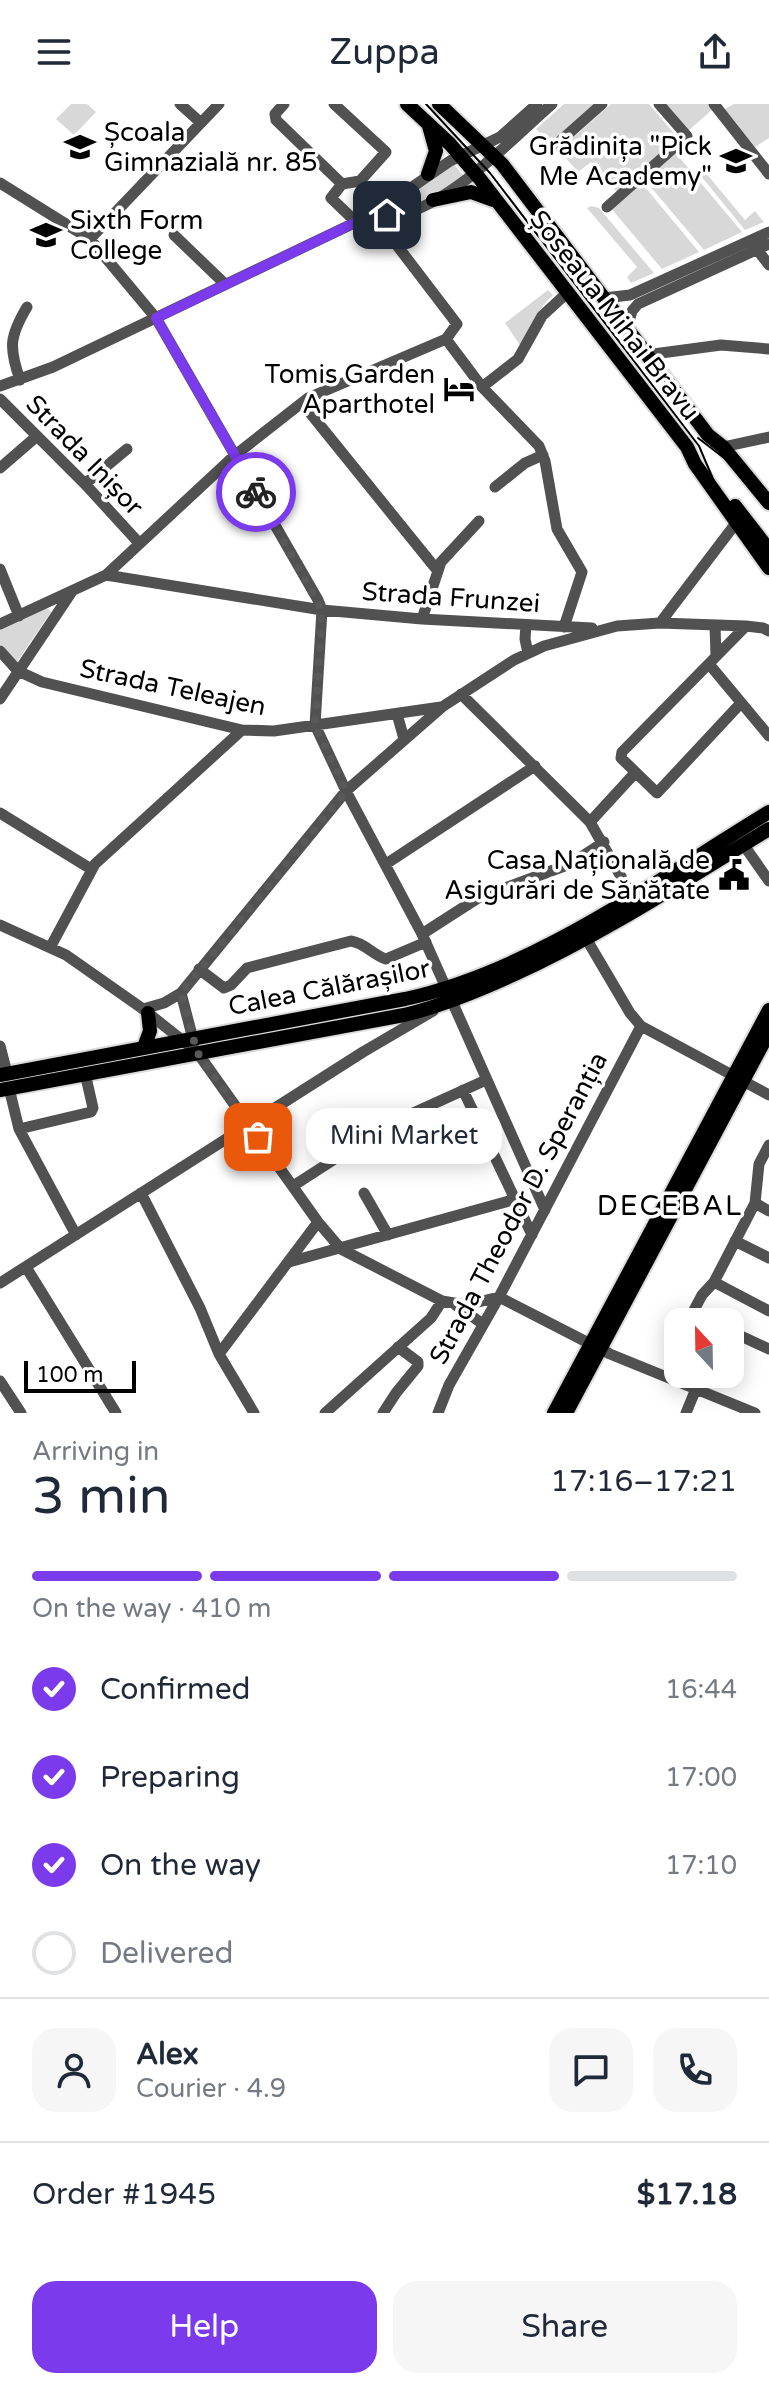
<!DOCTYPE html>
<meta charset="utf-8">
<style>
body{margin:0;font-family:"Varela Round",sans-serif;background:#f6f6f7;color:#1f2937;height:100vh;display:flex;flex-direction:column;font-size:30px;white-space:nowrap}
*{box-sizing:border-box;margin:0}
p{font-size:26px;color:#747a83}
.icon{flex:none;width:44px;height:44px;fill:none;stroke:currentColor;stroke-width:2;stroke-linecap:round;stroke-linejoin:round}
.map{position:relative;height:1309px;overflow:hidden}
.side{display:flex;flex-direction:column;background:#fff;flex:1}
.side>*{flex:none}
.needle{width:52px;rotate:338deg}
.tools{position:absolute;left:664px;top:1204px;display:grid;gap:16px}
.tools a{display:grid;place-items:center;width:80px;height:80px;border-radius:16px;background:#fff;box-shadow:0 4px 20px #0003;font-size:40px}
.scale{position:absolute;left:24px;bottom:20px;width:112px;box-sizing:border-box;padding-left:8px;border:4px solid #000;border-top:0;font-size:22px;line-height:28px;white-space:nowrap;color:#000;-webkit-text-stroke:6px #fff;paint-order:stroke}
.pin{position:absolute;display:grid;place-items:center;width:68px;height:68px;color:#fff;margin:-34px;border-radius:16px;box-shadow:0 4px 12px #0006}
.courier{position:absolute;display:grid;place-items:center;width:80px;height:80px;margin:-40px;border:6px solid #7c3aed;border-radius:50%;background:#fff;color:#222;box-shadow:0 2px 10px #0007}
.bubble{position:absolute;height:56px;border-radius:24px;background:#fff;box-shadow:0 4px 20px #0003;font-size:26px;font-weight:600;line-height:56px;text-align:center}
.overview em{font-style:normal;font-weight:600}
.overview div{display:flex;flex-direction:column-reverse}
.overview{display:flex;align-items:center;justify-content:space-between;height:136px;padding:0 32px}
h1{font-size:52px;font-weight:600;line-height:60px}
.bar{display:grid;grid-template-columns:repeat(4,1fr);gap:12px 8px;align-content:center;height:96px;padding:0 32px}
.bar i{height:10px;border-radius:6px;background:#e0e1e3}
.bar .active{background:#7c3aed}
.bar p{grid-column:span 4}
.line{display:flex;align-items:center;gap:20px;padding:0 32px;border-top:2px solid #e0e1e3}
.line div{flex:1}
.round{display:grid;place-items:center;flex:none;width:84px;height:84px;border-radius:24px;background:#f6f6f7}
ol{padding:0 32px;list-style:none}
li{display:flex;align-items:center;gap:24px;height:88px}
li p{margin-inline-start:auto}
li .icon{padding:8px;border-radius:50%;background:#7c3aed;color:#fff;stroke-width:4}
li:last-child{color:#747a83}
li i{width:44px;height:44px;border:4px solid #e0e1e3;border-radius:50%}
.cta{display:flex;gap:16px;margin-top:auto;padding:16px 32px}
.cta a{flex:1;height:92px;border-radius:24px;background:#7c3aed;color:#fff;font-size:32px;font-weight:600;line-height:92px;text-align:center}
.cta a+a{background:#f6f6f7;color:#1f2937}
header{display:flex;justify-content:space-between;align-items:center;height:104px;padding:0 32px;background:#fff;font-size:36px;font-weight:600}
.map>svg:first-child{display:block}
.green{fill:#d8d8d8}
.lines{fill:none;stroke-linecap:round;stroke-linejoin:round}
.major-casing{stroke:#dbdbdb;stroke-width:18}
.minor{stroke:#515151;stroke-width:11}
.major{stroke:#000;stroke-width:14}
.tram{stroke:#000;stroke-width:2}
.done{stroke:#595959;stroke-width:8;stroke-dasharray:0 14.4}
.route{stroke:#7c3aed;stroke-width:10}
.labels{text-anchor:middle;stroke-width:7;stroke-linejoin:round;paint-order:stroke}
.poi-label{font-size:26px;fill:#000;stroke:#fff;text-anchor:end}
.street-label{font-size:26px;fill:#000;stroke:#fff}
.neighbourhood-label{font-size:28px;letter-spacing:2px;fill:#000;stroke:#fff}
</style>
<header><svg class="icon" aria-label="menu" viewBox="0 0 24 24"><path d="M4 6h16M4 12h16M4 18h16"/></svg>Zuppa<svg class="icon" aria-label="share" viewBox="0 0 24 24"><path d="M12 15V3M7 8l5-5 5 5M5 13v7h14v-7"/></svg></header>
<div class="map">
<svg width="769" height="1309" viewBox="0 0 769 1309">
<rect width="100%" height="100%" fill="#fff"/>
<path class="green" d="M 71,0 L 87,0 L 96,8 L 74,31 L 56,15 Z
M 564,0 L 595,0 L 550,40 L 536,25 Z
M 611,0 L 649,0 L 679,35 L 617,88 L 591,58 L 578,68 L 559,46 Z
M 663,0 L 710,0 L 714,4 L 687,28 Z
M 734,0 L 769,0 L 769,34 L 755,43 L 725,5 Z
M 674,47 L 742,128 L 704,146 L 644,75 Z
M 451,57 L 465,73 L 433,93 L 397,106 L 392,98 Z
M 700,62 L 745,116 L 755,107 L 764,118 L 745,126 L 696,66 Z
M 640,77 L 699,148 L 662,165 L 610,103 Z
M 591,102 L 599,104 L 654,169 L 631,179 L 627,173 L 637,163 L 587,104 Z
M 548,186 L 553,191 C 537,205 529,225 522,244 L 505,219 Z
M 47,504 L 51,508 L 16,559 L 0,540 L 0,525 Z"/>
<g class="lines">
<defs>
<path id="major" d="M 407,0 L 450,40 L 480,75 L 687,343 L 695,360 L 769,464
M 439,0 L 502,60 L 708,331 L 723,343 L 769,399
M 428,70 L 436,47 L 429,22
M 433,96 L 471,88 L 493,96
M 735,402 L 769,446
M 144,943 L 150,927 L 148,909
M 0,971 L 405,895 C 534,867 657,776 769,708
M 0,986 L 404,911 C 442,902 478,887 513,871 C 603,830 685,776 769,725
M 554,1309 L 769,906
M 566,1309 L 769,928"/>
</defs>
<use href="#major" class="major-casing"/>
<path class="minor" d="M 180,0 L 201,19
M 284,0 L 275,10 L 276,16 L 342,80
M 334,0 L 386,48 L 360,77 L 342,80 L 331,94 L 356,118
M 714,0 L 769,70
M 549,47 L 602,0
M 0,79 L 90,135 L 156,214 L 318,496 L 322,506 L 315,621 L 346,687 L 422,830 L 545,1106
M 607,103 L 687,32 L 659,0
M 373,110 C 383,111 393,112 403,110 C 455,96 512,35 552,0
M 174,131 L 225,180
M 90,135 L 219,0
M 752,139 L 769,161
M 604,194 L 630,191 L 769,128
M 627,225 L 632,207 L 638,200 L 769,140
M 446,235 L 482,283 L 539,342 L 545,357 L 557,425 L 582,468 L 564,523
M 646,251 L 721,241 L 769,245
M 20,276 C 9,244 9,233 27,203
M 0,282 L 53,263 L 373,110 L 450,57 L 500,33 L 537,0
M 482,283 L 518,255 L 542,212 L 567,189
M 0,295 L 85,380 L 139,439
M 302,299 L 437,466
M 723,343 L 769,333
M 0,364 L 37,332
M 85,380 L 127,345
M 495,383 L 525,359 L 543,351
M 0,465 L 19,512
M 106,471 L 322,506 L 422,515 L 592,524
M 422,515 L 441,458 L 479,417
M 660,519 L 736,419
M 0,520 L 106,471 L 234,352 L 308,294 L 446,235 L 457,220 L 373,110
M 526,521 L 525,535 L 528,549
M 715,521 L 716,552
M 0,547 L 18,567 L 42,578 L 242,626 L 274,627 L 441,603
M 709,560 L 769,632
M 461,590 L 590,718 L 632,792
M 0,595 L 71,489
M 741,599 L 657,689 L 621,654 L 622,648 L 746,522
M 397,610 L 404,635
M 0,709 L 91,765
M 590,718 L 635,669
M 743,740 L 769,777
M 386,760 L 535,662
M 0,821 L 66,851 L 143,905 L 197,948 L 318,1118 L 341,1145 L 442,1197 L 466,1201 L 499,1193 L 610,1250 L 755,1309
M 422,830 L 478,794 L 570,760 L 604,738
M 587,836 L 630,909 L 641,922 L 734,972
M 51,842 L 95,760 L 242,626
M 199,865 L 224,884 L 231,881 L 247,864 L 351,837 C 365,839 373,851 386,855 L 426,838
M 181,889 L 194,939
M 143,905 L 164,899 L 181,889 L 346,687 L 442,603 L 514,556 L 544,542 L 617,522 L 660,519 L 746,522 L 763,524 L 769,527
M 0,942 L 7,969
M 743,977 L 769,991
M 9,984 L 19,1025 L 76,1131
M 463,986 L 532,1131
M 19,1025 L 91,1008 L 93,1004 L 85,969
M 293,1082 L 389,1020 L 486,976
M 141,1089 L 200,1204 L 219,1250 L 254,1309
M 364,1089 L 388,1131
M 755,1099 L 769,1107
M 735,1137 L 769,1154
M 289,1158 L 513,1096
M 26,1163 L 116,1309
M 714,1178 L 769,1207
M 0,1179 L 363,948 L 433,907
M 454,1200 L 483,1220
M 710,1218 L 695,1211 L 693,1208 L 702,1191 L 714,1178 L 755,1099 L 759,1060 L 769,1041
M 730,1227 L 769,1245
M 219,1250 L 318,1118
M 0,1277 L 21,1309
M 325,1309 L 431,1214 L 442,1197
M 383,1309 L 396,1289 L 418,1262 L 418,1258 L 398,1243
M 438,1309 L 449,1281 L 499,1193 L 641,922
M 686,1309 L 702,1270"/>
<use href="#major" class="major"/>
<path class="tram" d="M 426,0 L 490,69 L 699,342 L 719,389 L 769,455
M 698,334 L 732,360 L 769,402"/>
</g>
<g class="lines">
<path class="done" d="M 256,388 L 322,506 L 315,621 L 346,687 L 181,889 L 197,948 L 258,1033"/>
<path class="route" d="M 256,388 L 156,214 L 373,110 L 387,111"/>
</g>
<defs>
<symbol id="school-bare" viewBox="-9 -9 18 18"><path d="M0-5L7-2L0 1L-7-2ZM-4 1L0 2.5L4 1V4Q0 6-4 4Z" fill="#000" stroke="#fff" stroke-width="2.5" paint-order="stroke"/></symbol>
<symbol id="university-bare" viewBox="-9 -9 18 18"><path d="M0-5L7-2L0 1L-7-2ZM-4 1L0 2.5L4 1V4Q0 6-4 4Z" fill="#000" stroke="#fff" stroke-width="2.5" paint-order="stroke"/></symbol>
<symbol id="hotel-bare" viewBox="-9 -9 18 18"><path d="M-6-4.5h1.5V1H6V5H4.5V3h-9V5H-6ZM-4 0a1.8 1.8 0 1 1 3.6 0ZM.5 0V-2.5h3Q6-2.5 6 0Z" fill="#000" stroke="#fff" stroke-width="2.5" paint-order="stroke"/></symbol>
<symbol id="civic-bare" viewBox="-9 -9 18 18"><path d="M-.6-6.5H3V-4.5H.6V-3L4-1V1h2V6H-6V1h2V-1L-.6-3ZM-1.2 2.5V6h2.4V2.5Z" fill="#000" stroke="#fff" stroke-width="2.5" paint-order="stroke"/></symbol>
</defs>
<g fill-rule="evenodd">
<use href="#school-bare" x="58" y="21" width="44" height="44"/>
<use href="#school-bare" x="714" y="35" width="44" height="44"/>
<use href="#university-bare" x="24" y="109" width="44" height="44"/>
<use href="#hotel-bare" x="437" y="263" width="44" height="44"/>
<use href="#civic-bare" x="712" y="749" width="44" height="44"/>
</g>
<g class="labels">
<g class="poi-label">
<text x="104" y="37" text-anchor="start">Școala<tspan x="104" dy="30">Gimnazială nr. 85</tspan></text>
<text x="712" y="51">Grădinița "Pick<tspan x="712" dy="30">Me Academy"</tspan></text>
<text x="70" y="125" text-anchor="start">Sixth Form<tspan x="70" dy="30">College</tspan></text>
<text x="435" y="279">Tomis Garden<tspan x="435" dy="30">Aparthotel</tspan></text>
<text x="710" y="765">Casa Națională de<tspan x="710" dy="30">Asigurări de Sănătate</tspan></text>
</g>
<g class="street-label">
<text transform="translate(615 211) rotate(52)" y="9">Șoseaua Mihai Bravu</text>
<text transform="translate(85 351) rotate(46)" y="9">Strada Inișor</text>
<text transform="translate(451 493) rotate(4)" y="9">Strada Frunzei</text>
<text transform="translate(173 583) rotate(12)" y="9">Strada Teleajen</text>
<text transform="translate(329 883) rotate(-11)" y="9">Calea Călărașilor</text>
<text transform="translate(518 1104) rotate(-62)" y="9">Strada Theodor D. Speranția</text>
</g>
<g class="neighbourhood-label">
<text x="670" y="1111">DECEBAL</text>
</g>
</g>
</svg>
<div class="tools">
<a><svg class="needle" viewBox="-14 -14 28 28"><path d="M0-13l5 13h-10z" fill="#e53935"/><path d="M0 13l5-13h-10z" fill="#747a83"/></svg></a>
</div>
<div class="scale">100 m</div>
<div class="pin" style="left:258px;top:1033px;background:#ea580c"><svg class="icon" aria-label="bag" viewBox="0 0 24 24"><path d="M5 8h14l-1 12H6zM9 8a3 3 0 0 1 6 0"/></svg></div>
<div class="pin" style="left:387px;top:111px;background:#1f2937"><svg class="icon" aria-label="home" viewBox="0 0 24 24"><path d="M3 11l9-7 9 7M6 9v11h12V9"/></svg></div>
<div class="courier" style="left:256px;top:388px"><svg class="icon" aria-label="bike" viewBox="0 0 24 24"><circle cx="6" cy="16" r="4"/><circle cx="18" cy="16" r="4"/><path d="M6 16l4-8h5l3 8M10 8l3 8H6M13 5h3"/></svg></div>
<div class="bubble" style="left:306px;top:1004px;width:196px">Mini Market</div>
</div>
<section class="side">
<div class="overview"><div><h1>3 min</h1><p>Arriving in</p></div><em>17:16–17:21</em></div>
<div class="bar"><i class="active"></i><i class="active"></i><i class="active"></i><i></i><p>On the way · 410 m</p></div>
<ol>
<li><svg class="icon" aria-label="check" viewBox="0 0 24 24"><path d="M5 12l5 5 9-10"/></svg>Confirmed<p>16:44</p></li>
<li><svg class="icon" aria-label="check" viewBox="0 0 24 24"><path d="M5 12l5 5 9-10"/></svg>Preparing<p>17:00</p></li>
<li><svg class="icon" aria-label="check" viewBox="0 0 24 24"><path d="M5 12l5 5 9-10"/></svg>On the way<p>17:10</p></li>
<li><i></i>Delivered</li>
</ol>
<div class="line" style="height:144px"><a class="round"><svg class="icon" aria-label="person" viewBox="0 0 24 24"><circle cx="12" cy="8" r="4"/><path d="M4 21q1-7 8-7t8 7"/></svg></a><div><b>Alex</b><p>Courier · 4.9</p></div><a class="round"><svg class="icon" aria-label="chat" viewBox="0 0 24 24"><path d="M4 5h16v11H9l-5 4z"/></svg></a><a class="round"><svg class="icon" aria-label="phone" viewBox="0 0 24 24"><path d="M5 4h4l2 5-3 2q2 4 5 5l2-3 5 2v4C11 20 4 13 5 4z"/></svg></a></div>
<div class="line" style="height:104px"><div>Order #1945</div><b>$17.18</b></div>
<div class="cta"><a>Help</a><a>Share</a></div>
</section>
